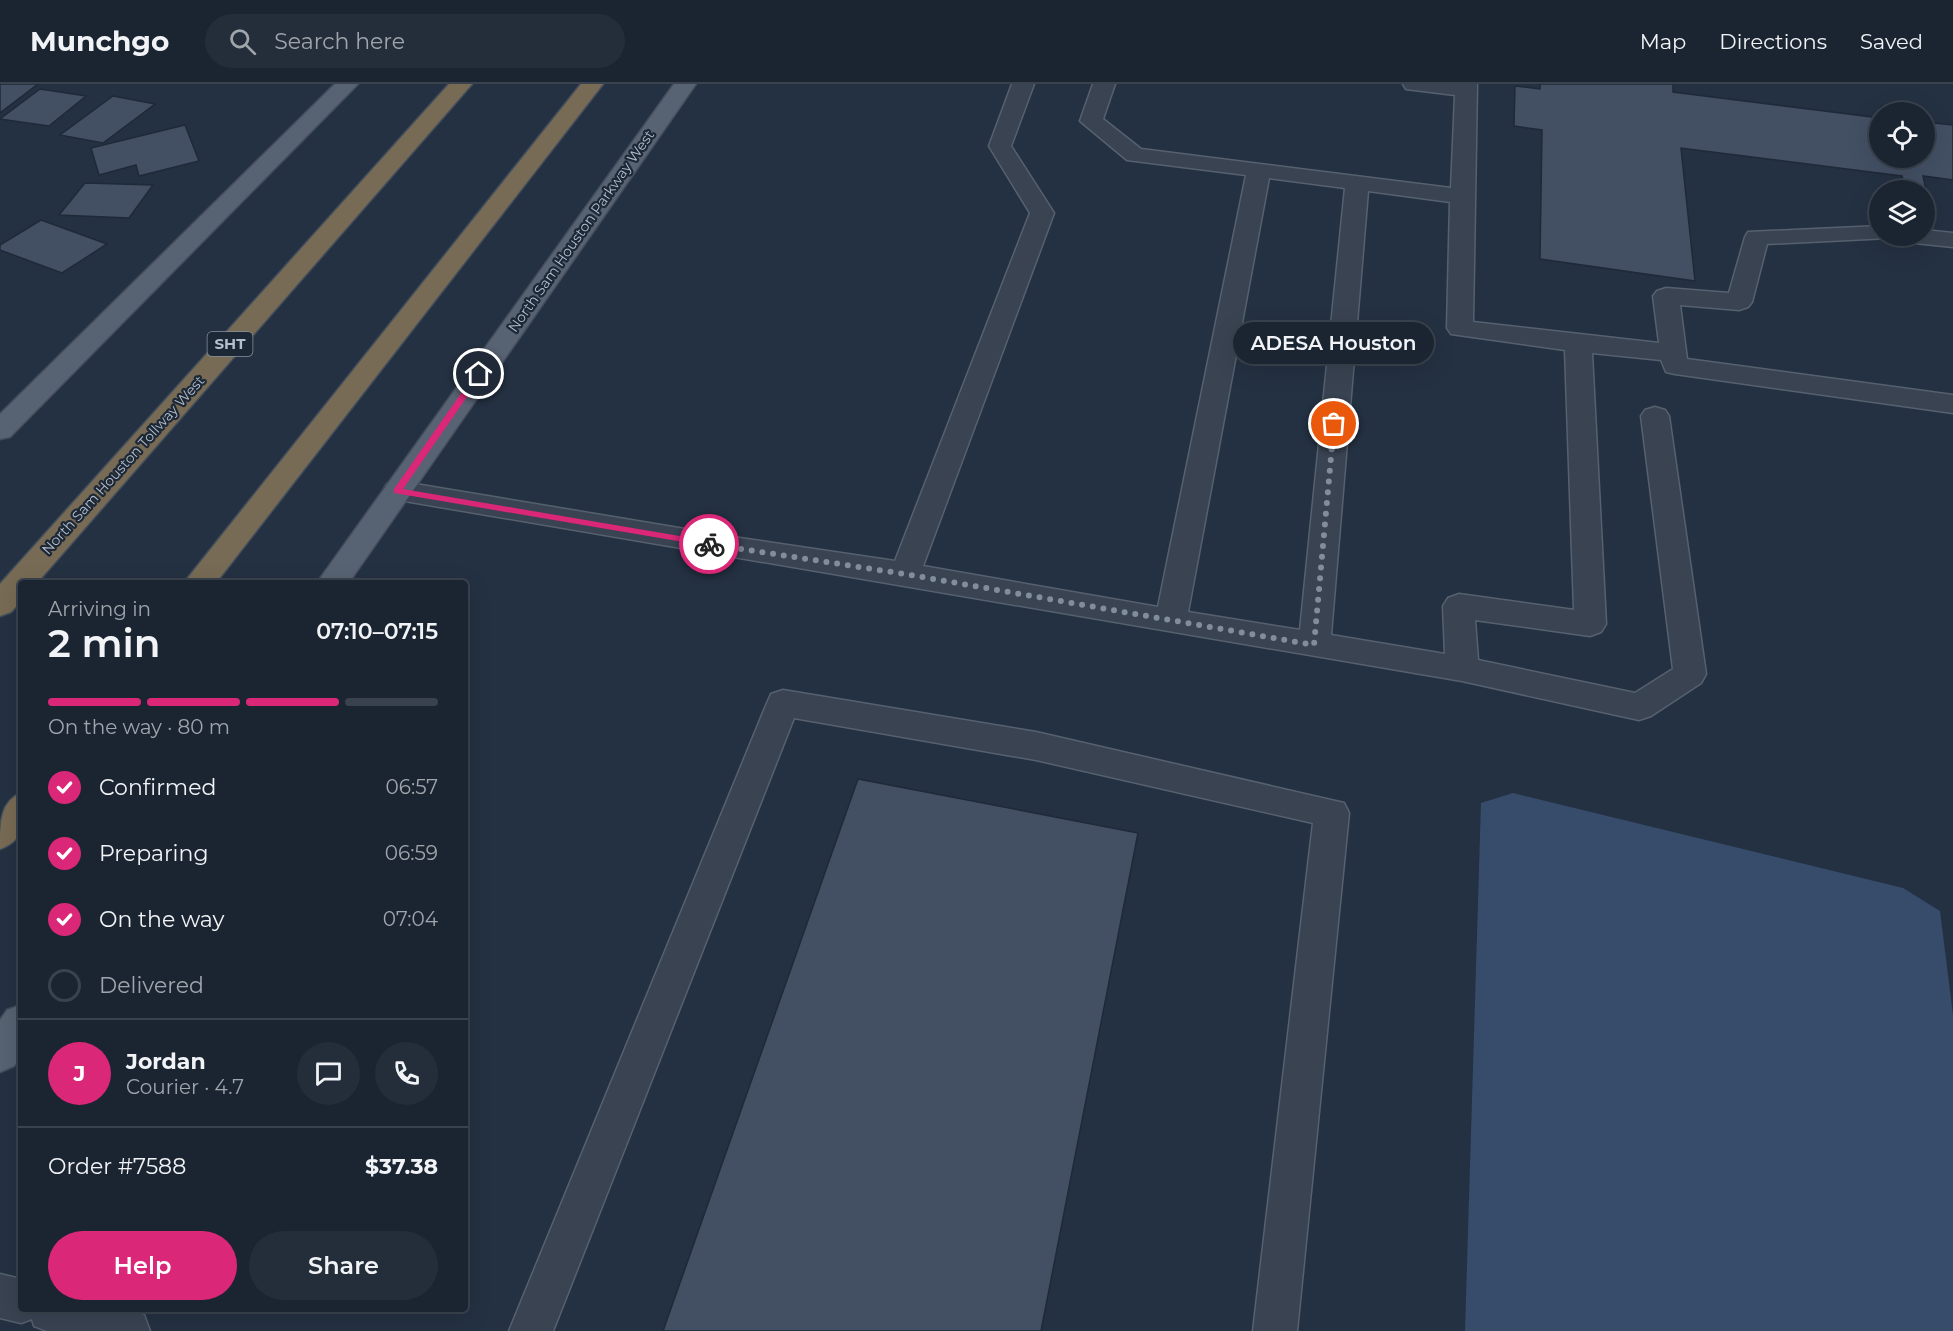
<!DOCTYPE html>
<meta charset="utf-8">
<style>
body{margin:0;font-family:Montserrat,sans-serif;background:#242d3a;color:#f1f3f6;height:100vh;display:flex;flex-direction:column;font-size:22px;white-space:nowrap}
*{box-sizing:border-box;margin:0}
p{font-size:20px;color:#a0a5ac}
.icon{flex:none;width:33px;height:33px;fill:none;stroke:currentColor;stroke-width:2;stroke-linecap:round;stroke-linejoin:round}
.map{position:relative;flex:1;overflow:hidden}
.panel{position:absolute;left:18px;top:496px;width:450px;height:732px;display:flex;flex-direction:column;background:#1b2532;border-radius:6px;box-shadow:0 6px 24px #0002,0 0 0 2px #39424d}
.panel>*{flex:none}
.buttons{position:absolute;left:1869px;top:18px;display:grid;gap:12px}
.buttons a{display:grid;place-items:center;width:66px;height:66px;border-radius:50%;background:#1b2532;box-shadow:0 6px 24px #0002,0 0 0 2px #39424d;font-size:30px}
.pin{position:absolute;display:grid;place-items:center;width:51px;height:51px;color:#fff;margin:-26px;border:3px solid #fff;border-radius:50%;box-shadow:0 2px 6px #0007}
.courier{position:absolute;display:grid;place-items:center;width:60px;height:60px;margin:-30px;border:4px solid #db2777;border-radius:50%;background:#fff;color:#222;box-shadow:0 2px 8px #0007}
.bubble{position:absolute;height:42px;border-radius:21px;background:#1b2532;box-shadow:0 6px 24px #0002,0 0 0 2px #39424d;font-size:20px;font-weight:600;line-height:42px;text-align:center}
.summary em{font-style:normal;font-weight:600}
.summary div{display:flex;flex-direction:column-reverse}
.summary{display:flex;align-items:center;justify-content:space-between;height:102px;padding:0 30px}
h1{font-size:39px;font-weight:600;line-height:45px}
.bar{display:grid;grid-template-columns:repeat(4,1fr);gap:9px 6px;align-content:center;height:72px;padding:0 30px}
.bar i{height:8px;border-radius:4px;background:#39424d}
.bar .on{background:#db2777}
.bar p{grid-column:span 4}
.line{display:flex;align-items:center;gap:15px;padding:0 30px;border-top:2px solid #39424d}
.line div{flex:1}
.round{display:grid;place-items:center;flex:none;width:63px;height:63px;border-radius:32px;background:#242d3a}
ol{padding:0 30px;list-style:none}
li{display:flex;align-items:center;gap:18px;height:66px}
li p{margin-inline-start:auto}
li .icon{padding:6px;border-radius:50%;background:#db2777;color:#fff;stroke-width:4}
li:last-child{color:#a0a5ac}
li i{width:33px;height:33px;border:3px solid #39424d;border-radius:50%}
.cta{display:flex;gap:12px;margin-top:auto;padding:12px 30px}
.cta a{flex:1;height:69px;border-radius:36px;background:#db2777;color:#fff;font-size:24px;font-weight:600;line-height:69px;text-align:center}
.cta a+a{background:#242d3a;color:#f1f3f6}
header{display:flex;align-items:center;gap:36px;box-sizing:border-box;height:84px;padding:0 30px;background:#1b2532;border-bottom:2px solid #39424d}
header strong{font-size:28px}
nav{display:flex;gap:33px;margin-inline-start:auto;font-size:21px}
.search{width:420px;height:54px;background:#242d3a;display:flex;align-items:center;gap:15px;box-sizing:border-box;padding:0 21px;border-radius:33px;color:#a0a5ac;font-size:22px}
.map>svg:first-child{display:block}
.water{fill:#374b6a}
.building{fill:#435064;stroke:#1f2a39;stroke-width:1.5}
.lines{fill:none;stroke-linecap:round;stroke-linejoin:round}
.minor-casing{stroke:#56616f;stroke-width:3}
.major-casing{stroke:#424c5b;stroke-width:3}
.highway-casing{stroke:#434e5c;stroke-width:3}
.minor{fill:#394352;fill-rule:evenodd}
.major{fill:#576272;fill-rule:evenodd}
.highway{fill:#786b55;fill-rule:evenodd}
.route{fill:#db2777}
.done{stroke:#828d9c;stroke-width:6;stroke-dasharray:0 10.8}
.labels{text-anchor:middle;stroke-width:4.5;stroke-linejoin:round;paint-order:stroke}
.far-street-label{font-size:14px;fill:#b5becc;stroke:#1d2837}
.shield{fill:#1d2837;stroke:#87919f;stroke-width:1.5}
.shield-label{font-size:15px;font-weight:bold;fill:#b5becc}
</style>
<header>
<strong>Munchgo</strong>
<div class="search"><svg class="icon" aria-label="search" viewBox="0 0 24 24"><circle cx="10" cy="10" r="6"/><path d="M15 15l6 6"/></svg>Search here</div>
<nav><a>Map</a><a>Directions</a><a>Saved</a></nav>
</header>
<div class="map">
<svg width="1953" height="1247" viewBox="0 0 1953 1247">
<rect width="100%" height="100%" fill="#243142"/>
<path class="water" d="M 1513,709 L 1903,804 L 1940,827 L 1953,931 L 1953,1247 L 1465,1247 L 1481,719 Z"/>
<path class="building" d="M 0,0 L 38,0 L 0,29 Z
M 1540,0 L 1673,0 L 1673,8 L 1880,34 L 1880,74 L 1924,74 L 1924,38 L 1953,41 L 1953,96 L 1923,92 L 1926,106 L 1905,103 L 1902,92 L 1681,64 L 1695,197 L 1540,175 L 1542,46 L 1514,42 L 1515,2 L 1540,5 Z
M 40,5 L 86,12 L 49,42 L 0,35 Z
M 113,12 L 155,20 L 103,59 L 60,51 Z
M 1881,22 L 1899,24 L 1900,28 L 1882,28 Z
M 185,41 L 199,77 L 139,92 L 136,81 L 99,91 L 91,64 Z
M 85,99 L 153,101 L 129,134 L 59,131 Z
M 41,136 L 107,160 L 62,189 L 0,166 L 0,161 Z
M 858,695 L 1138,749 L 1041,1247 L 663,1247 Z"/>
<g class="lines">
<defs>
<path id="minor" d="M 1012,0 L 1034,0 L 1011,62 L 1054,129 L 923,482 L 1158,523 L 1246,91 L 1127,76 L 1080,37 L 1093,0 L 1115,0 L 1103,35 L 1141,65 L 1451,104 L 1455,11 L 1406,5 L 1403,0 L 1477,0 L 1473,238 L 1659,259 L 1653,212 L 1657,207 L 1666,204 L 1729,209 L 1745,153 L 1748,148 L 1880,142 L 1880,152 L 1890,152 L 1889,154 L 1767,160 L 1752,218 L 1748,223 L 1739,226 L 1680,221 L 1687,275 L 1953,311 L 1953,329 L 1675,290 L 1666,288 L 1661,276 L 1592,269 L 1606,540 L 1601,548 L 1590,552 L 1475,536 L 1478,576 L 1635,609 L 1673,585 L 1641,332 L 1645,326 L 1655,323 L 1665,326 L 1669,332 L 1706,590 L 1701,599 L 1651,632 L 1639,636 L 1462,597 L 387,414 L 383,407 L 387,400 L 397,397 L 733,453 L 895,477 L 1030,129 L 989,62 ZM 1269,94 L 1345,104 L 1300,546 L 1188,528 ZM 1368,107 L 1450,118 L 1447,244 L 1451,250 L 1565,266 L 1574,526 L 1459,510 L 1448,514 L 1443,522 L 1445,570 L 1331,551 Z
M 1924,146 L 1953,149 L 1953,163 L 1895,157 L 1892,152 L 1924,152 Z
M 783,606 L 1036,648 L 1344,719 L 1349,729 L 1297,1247 L 1253,1247 L 1313,739 L 1036,676 L 794,634 L 553,1247 L 509,1247 L 767,619 L 771,610 Z
M 0,1190 L 21,1195 L 21,1226 L 130,1226 L 144,1231 L 150,1247 L 47,1247 L 34,1242 L 32,1235 L 21,1239 L 0,1234 Z"/>
<path id="major" d="M 335,0 L 358,0 L 10,353 L 0,355 L 0,330 Z
M 674,0 L 696,0 L 348,500 L 316,500 Z
M 21,921 L 21,972 L 14,982 L 0,988 L 0,936 L 7,926 Z"/>
<path id="highway" d="M 449,0 L 472,0 L 36,500 L 21,500 L 21,517 L 11,528 L 0,532 L 0,500 Z
M 581,0 L 603,0 L 215,500 L 183,500 Z
M 21,709 C 21,734 28,755 0,765 C 0,739 0,718 21,709 Z"/>
</defs>
<use href="#minor" class="minor-casing"/>
<use href="#major" class="major-casing"/>
<use href="#highway" class="highway-casing"/>
<use href="#minor" class="minor"/>
<use href="#major" class="major"/>
<use href="#highway" class="highway"/>
</g>
<path class="route" d="M 476,288 L 483,290 L 403,405 L 709,457 L 714,460 L 713,463 L 394,409 L 394,405 Z"/>
<g class="lines">
<path class="done" d="M 709,460 L 905,490 L 1314,561 L 1334,340"/>
</g>
<g class="labels">
<g class="far-street-label">
<text transform="translate(581 147) rotate(-55)" y="5">North Sam Houston Parkway West</text>
<text transform="translate(123 381) rotate(-48)" y="5">North Sam Houston Tollway West</text>
</g>
<rect class="shield" x="207.5" y="248" width="45" height="24" rx="4.5"/>
<g class="shield-label">
<text x="230" y="265">SHT</text>
</g>
</g>
</svg>
<div class="buttons">
<a><svg class="icon" aria-label="locate" viewBox="0 0 24 24"><circle cx="12" cy="12" r="6"/><path d="M12 2v4M12 18v4M2 12h4M18 12h4"/></svg></a>
<a><svg class="icon" aria-label="layers" viewBox="0 0 24 24"><path d="M12 4l9 5-9 5-9-5zM3 14l9 5 9-5"/></svg></a>
</div>
<div class="pin" style="left:1334px;top:340px;background:#ea580c"><svg class="icon" aria-label="bag" viewBox="0 0 24 24"><path d="M5 8h14l-1 12H6zM9 8a3 3 0 0 1 6 0"/></svg></div>
<div class="pin" style="left:479px;top:290px;background:#1f2937"><svg class="icon" aria-label="home" viewBox="0 0 24 24"><path d="M3 11l9-7 9 7M6 9v11h12V9"/></svg></div>
<div class="courier" style="left:709px;top:460px"><svg class="icon" aria-label="bike" viewBox="0 0 24 24"><circle cx="6" cy="16" r="4"/><circle cx="18" cy="16" r="4"/><path d="M6 16l4-8h5l3 8M10 8l3 8H6M13 5h3"/></svg></div>
<div class="bubble" style="left:1233px;top:238px;width:201px">ADESA Houston</div>
<section class="panel">
<div class="summary"><div><h1>2 min</h1><p>Arriving in</p></div><em>07:10–07:15</em></div>
<div class="bar"><i class="on"></i><i class="on"></i><i class="on"></i><i></i><p>On the way · 80 m</p></div>
<ol>
<li><svg class="icon" aria-label="check" viewBox="0 0 24 24"><path d="M5 12l5 5 9-10"/></svg>Confirmed<p>06:57</p></li>
<li><svg class="icon" aria-label="check" viewBox="0 0 24 24"><path d="M5 12l5 5 9-10"/></svg>Preparing<p>06:59</p></li>
<li><svg class="icon" aria-label="check" viewBox="0 0 24 24"><path d="M5 12l5 5 9-10"/></svg>On the way<p>07:04</p></li>
<li><i></i>Delivered</li>
</ol>
<div class="line" style="height:108px"><b class="round" style="background:#db2777;color:#fff">J</b><div><b>Jordan</b><p>Courier · 4.7</p></div><a class="round"><svg class="icon" aria-label="chat" viewBox="0 0 24 24"><path d="M4 5h16v11H9l-5 4z"/></svg></a><a class="round"><svg class="icon" aria-label="phone" viewBox="0 0 24 24"><path d="M5 4h4l2 5-3 2q2 4 5 5l2-3 5 2v4C11 20 4 13 5 4z"/></svg></a></div>
<div class="line" style="height:78px"><div>Order #7588</div><b>$37.38</b></div>
<div class="cta"><a>Help</a><a>Share</a></div>
</section>
</div>
